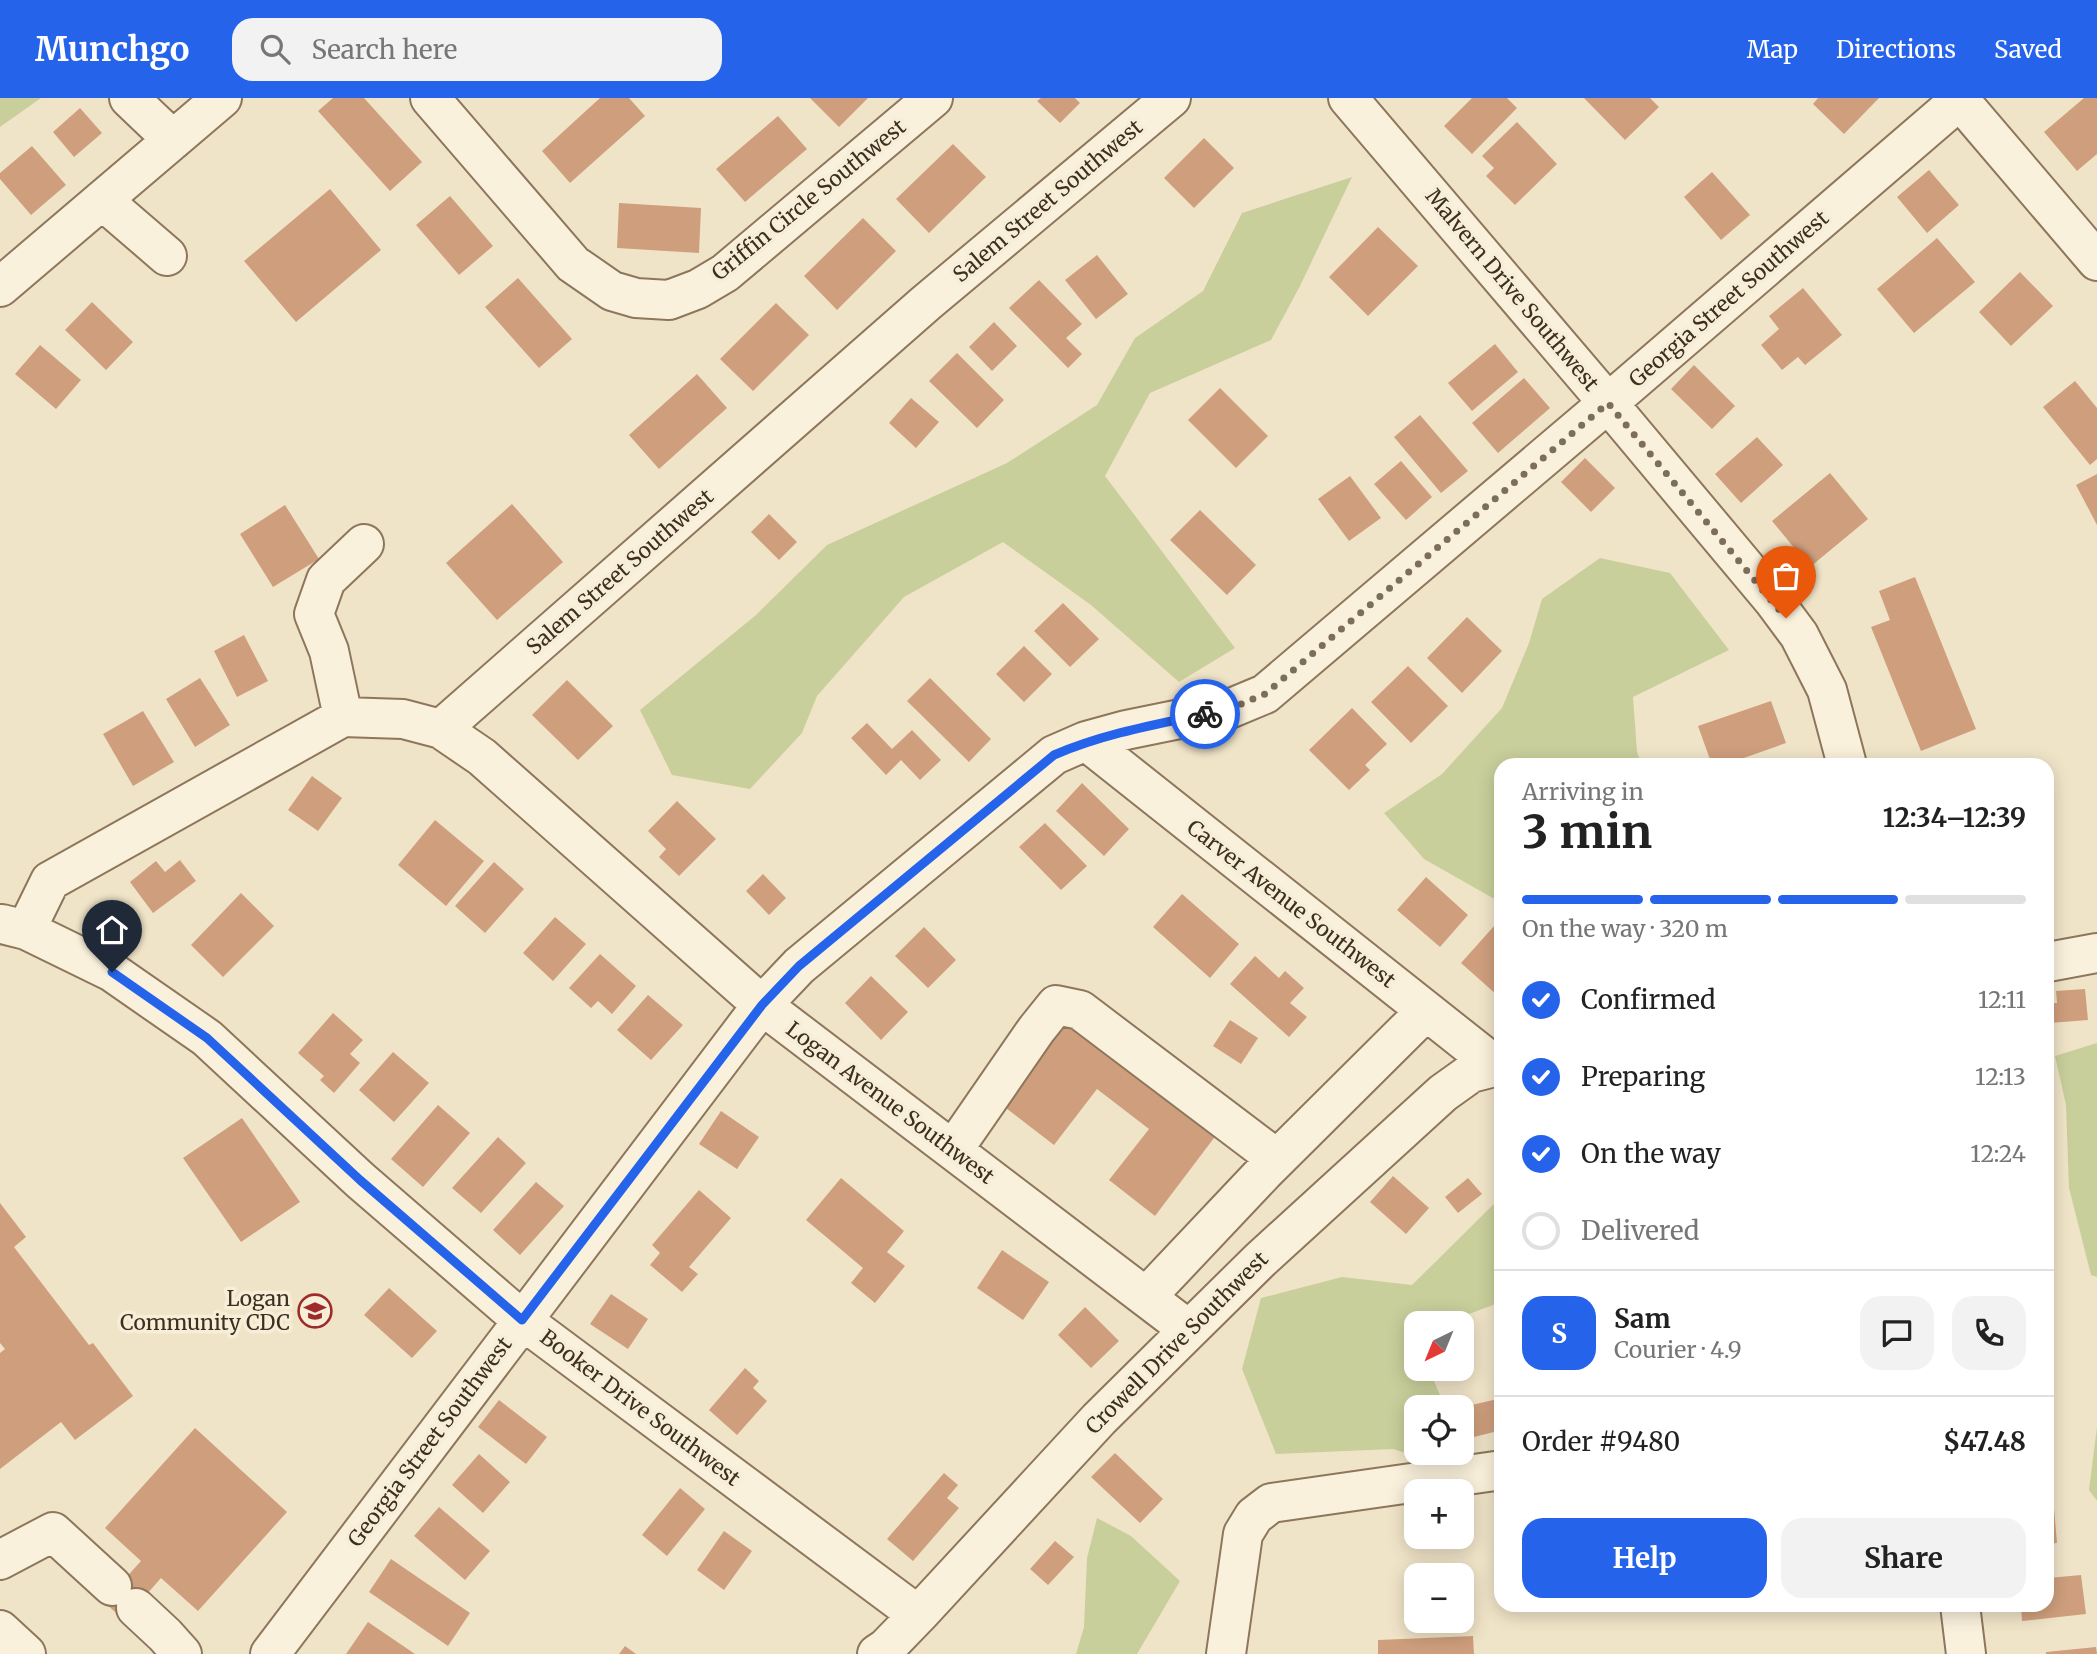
<!DOCTYPE html>
<meta charset="utf-8">
<style>
body{margin:0;font-family:Merriweather,serif;background:#f2f2f2;color:#222;height:100vh;display:flex;flex-direction:column;font-size:26px;white-space:nowrap}
*{box-sizing:border-box;margin:0}
p{font-size:23px;color:#767676}
.icon{flex:none;width:38px;height:38px;fill:none;stroke:currentColor;stroke-width:2;stroke-linecap:round;stroke-linejoin:round}
.map{position:relative;flex:1;overflow:hidden}
.panel{position:absolute;left:1494px;top:660px;width:560px;height:854px;display:flex;flex-direction:column;background:#fff;border-radius:21px;box-shadow:0 4px 18px #0003}
.panel>*{flex:none}
.needle{width:46px;rotate:223deg}
.fabs{position:absolute;left:1404px;top:1213px;display:grid;gap:14px}
.fabs a{display:grid;place-items:center;width:70px;height:70px;border-radius:14px;background:#fff;box-shadow:0 4px 18px #0003;font-size:35px}
.pin{position:absolute;display:grid;place-items:center;width:60px;height:60px;color:#fff;margin:-72px -30px;border-radius:50% 50% 50% 0;rotate:-45deg;box-shadow:0 0 7px #0007}
.pin .icon{rotate:45deg}
.courier{position:absolute;display:grid;place-items:center;width:70px;height:70px;margin:-35px;border:5px solid #2563eb;border-radius:50%;background:#fff;color:#222;box-shadow:0 2px 9px #0007}
.overview em{font-style:normal;font-weight:700}
.overview div{display:flex;flex-direction:column-reverse}
.overview{display:flex;align-items:center;justify-content:space-between;height:119px;padding:0 28px}
h1{font-size:46px;font-weight:700;line-height:52px}
.bar{display:grid;grid-template-columns:repeat(4,1fr);gap:10px 7px;align-content:center;height:84px;padding:0 28px}
.bar i{height:9px;border-radius:5px;background:#e0e0e0}
.bar .active{background:#2563eb}
.bar p{grid-column:span 4}
.line{display:flex;align-items:center;gap:18px;padding:0 28px;border-top:2px solid #e0e0e0}
.line div{flex:1}
.round{display:grid;place-items:center;flex:none;width:74px;height:74px;border-radius:21px;background:#f2f2f2}
ol{padding:0 28px;list-style:none}
li{display:flex;align-items:center;gap:21px;height:77px}
li p{margin-inline-start:auto}
li .icon{padding:7px;border-radius:50%;background:#2563eb;color:#fff;stroke-width:4}
li:last-child{color:#767676}
li i{width:38px;height:38px;border:4px solid #e0e0e0;border-radius:50%}
.cta{display:flex;gap:14px;margin-top:auto;padding:14px 28px}
.cta a{flex:1;height:80px;border-radius:21px;background:#2563eb;color:#fff;font-size:28px;font-weight:700;line-height:80px;text-align:center}
.cta a+a{background:#f2f2f2;color:#222}
header{display:flex;align-items:center;gap:42px;box-sizing:border-box;height:98px;padding:0 35px;background:#2563eb;color:#fff}
header strong{font-size:33px}
nav{display:flex;gap:38px;margin-inline-start:auto;font-size:24px}
.search{width:490px;height:63px;background:#f2f2f2;display:flex;align-items:center;gap:18px;box-sizing:border-box;padding:0 24px;border-radius:21px;color:#767676;font-size:26px}
.map>svg:first-child{display:block}
.green{fill:#c9cf9b}
.building{fill:#cf9f7d}
.lines{fill:none;stroke-linecap:round;stroke-linejoin:round}
.minor-casing{stroke:#8d765c;stroke-width:42}
.minor{stroke:#faf1dc;stroke-width:38}
.done{stroke:#7c6e5b;stroke-width:7;stroke-dasharray:0 12.6}
.route{stroke:#2563eb;stroke-width:9}
.labels{text-anchor:middle;stroke-width:7;stroke-linejoin:round;paint-order:stroke}
.street-label{font-size:21px;fill:#3d2e20;stroke:#f7eed8}
.poi-label{font-size:21px;fill:#3d2e20;stroke:#f7eed8;text-anchor:end}
</style>
<header>
<strong>Munchgo</strong>
<div class="search"><svg class="icon" aria-label="search" viewBox="0 0 24 24"><circle cx="10" cy="10" r="6"/><path d="M15 15l6 6"/></svg>Search here</div>
<nav><a>Map</a><a>Directions</a><a>Saved</a></nav>
</header>
<div class="map">
<svg width="2097" height="1556" viewBox="0 0 2097 1556">
<rect width="100%" height="100%" fill="#f0e4c8"/>
<path class="green" d="M 0,0 L 41,0 L 0,29 Z
M 1352,79 L 1300,188 L 1271,242 L 1150,295 L 1105,378 L 1235,550 L 1179,584 L 1091,507 L 1003,444 L 904,499 L 817,598 L 802,635 L 750,691 L 672,677 L 640,612 L 756,517 L 827,447 L 1007,365 L 1097,307 L 1135,240 L 1203,193 L 1242,115 Z
M 1600,460 L 1670,475 L 1729,552 L 1633,599 L 1637,654 L 1642,667 L 1502,667 L 1502,802 L 1498,803 L 1424,761 L 1384,715 L 1442,676 L 1502,610 L 1529,545 L 1542,501 Z
M 2097,945 L 2097,1179 L 2091,1177 L 2069,1090 L 2066,1007 L 2055,958 Z
M 1501,1099 L 1501,1204 L 1461,1219 L 1456,1225 L 1416,1225 L 1416,1270 L 1429,1271 L 1445,1309 L 1416,1309 L 1416,1354 L 1429,1355 L 1425,1361 L 1393,1351 L 1276,1356 L 1242,1271 L 1261,1200 L 1342,1179 L 1412,1187 Z
M 2097,1329 L 2097,1403 L 2089,1392 Z
M 1097,1420 L 1131,1438 L 1180,1483 L 1137,1556 L 1076,1556 L 1084,1529 L 1087,1460 Z"/>
<path class="building" d="M 333,0 L 364,0 L 422,64 L 390,93 L 318,13 Z
M 600,0 L 629,0 L 645,18 L 570,85 L 542,53 Z
M 810,0 L 868,0 L 839,29 Z
M 1041,0 L 1075,0 L 1080,5 L 1060,25 L 1037,3 Z
M 1472,0 L 1507,0 L 1517,10 L 1472,56 L 1444,28 Z
M 1584,0 L 1650,0 L 1659,9 L 1625,42 Z
M 1818,0 L 1879,0 L 1844,36 L 1813,6 Z
M 2084,0 L 2097,0 L 2097,56 L 2077,73 L 2044,34 Z
M 80,10 L 102,35 L 74,59 L 53,34 Z
M 778,18 L 807,51 L 745,104 L 716,71 Z
M 1517,24 L 1557,66 L 1515,107 L 1486,78 L 1494,70 L 1482,58 Z
M 1204,40 L 1234,70 L 1194,110 L 1164,80 Z
M 953,46 L 986,79 L 929,135 L 896,101 Z
M 32,48 L 66,87 L 31,117 L 0,81 L 0,75 Z
M 1929,72 L 1959,107 L 1927,135 L 1897,99 Z
M 1712,74 L 1750,117 L 1721,142 L 1684,99 Z
M 330,91 L 381,152 L 296,224 L 244,163 Z
M 450,98 L 493,148 L 459,177 L 416,127 Z
M 619,105 L 701,110 L 699,155 L 617,150 Z
M 863,120 L 896,153 L 837,212 L 804,178 Z
M 1378,129 L 1418,168 L 1368,218 L 1329,179 Z
M 1937,140 L 1975,184 L 1914,235 L 1877,191 Z
M 1097,157 L 1128,196 L 1096,221 L 1065,182 Z
M 2020,174 L 2053,208 L 2011,248 L 1979,214 Z
M 518,180 L 572,241 L 539,270 L 485,209 Z
M 1039,182 L 1082,226 L 1066,240 L 1082,256 L 1068,270 L 1009,210 Z
M 1803,190 L 1842,237 L 1805,267 L 1798,259 L 1782,272 L 1761,247 L 1779,231 L 1769,218 Z
M 92,204 L 133,244 L 106,272 L 65,232 Z
M 776,205 L 809,237 L 753,293 L 720,261 Z
M 994,224 L 1017,248 L 992,273 L 969,249 Z
M 1495,246 L 1518,274 L 1472,313 L 1448,285 Z
M 40,247 L 81,282 L 56,311 L 15,276 Z
M 957,255 L 1004,302 L 977,330 L 929,283 Z
M 1694,267 L 1735,308 L 1712,331 L 1671,291 Z
M 697,276 L 727,310 L 659,371 L 629,337 Z
M 1524,280 L 1550,310 L 1498,355 L 1472,325 Z
M 2075,283 L 2097,310 L 2097,361 L 2090,367 L 2043,309 Z
M 1220,290 L 1268,338 L 1236,370 L 1188,322 Z
M 911,300 L 939,324 L 916,350 L 889,325 Z
M 1420,317 L 1468,373 L 1441,395 L 1394,339 Z
M 1757,339 L 1783,367 L 1741,405 L 1715,376 Z
M 1585,360 L 1615,390 L 1591,414 L 1561,384 Z
M 1401,363 L 1432,399 L 1406,422 L 1374,386 Z
M 1830,375 L 1868,421 L 1810,469 L 1772,423 Z
M 2097,376 L 2097,427 L 2076,387 Z
M 1350,378 L 1381,420 L 1349,443 L 1318,401 Z
M 512,406 L 563,464 L 497,522 L 446,465 Z
M 285,407 L 319,461 L 273,489 L 240,436 Z
M 1200,412 L 1256,467 L 1227,497 L 1170,442 Z
M 769,416 L 797,444 L 779,462 L 751,434 Z
M 1915,479 L 1976,631 L 1921,653 L 1871,529 L 1890,522 L 1879,493 Z
M 1063,505 L 1099,541 L 1070,569 L 1034,533 Z
M 1467,519 L 1502,553 L 1462,595 L 1427,560 Z
M 244,537 L 268,583 L 237,599 L 214,553 Z
M 1024,548 L 1052,576 L 1024,604 L 996,576 Z
M 1408,568 L 1448,608 L 1411,645 L 1371,604 Z
M 200,580 L 230,627 L 195,649 L 166,601 Z
M 930,580 L 991,641 L 969,664 L 907,603 Z
M 567,582 L 613,628 L 578,662 L 532,617 Z
M 1771,603 L 1786,645 L 1724,667 L 1712,667 L 1698,628 Z
M 1352,610 L 1387,646 L 1365,667 L 1370,672 L 1349,692 L 1309,652 Z
M 143,613 L 174,664 L 133,688 L 103,636 Z
M 867,625 L 892,651 L 912,632 L 941,662 L 920,682 L 901,662 L 886,677 L 851,640 Z
M 312,678 L 342,700 L 318,733 L 288,712 Z
M 1082,685 L 1129,731 L 1104,758 L 1056,713 Z
M 677,703 L 716,741 L 679,778 L 659,759 L 666,751 L 648,733 Z
M 435,722 L 484,763 L 446,808 L 398,767 Z
M 1045,725 L 1087,768 L 1061,792 L 1019,749 Z
M 180,762 L 196,783 L 153,815 L 130,784 L 156,763 L 165,774 Z
M 494,764 L 524,791 L 485,835 L 455,808 Z
M 763,776 L 786,800 L 769,817 L 746,793 Z
M 1426,779 L 1468,817 L 1440,849 L 1397,812 Z
M 241,795 L 274,828 L 223,879 L 191,847 Z
M 1182,796 L 1239,846 L 1210,880 L 1153,829 Z
M 555,819 L 586,846 L 553,883 L 523,855 Z
M 1495,827 L 1502,832 L 1502,891 L 1497,897 L 1461,865 Z
M 924,829 L 956,862 L 928,890 L 895,858 Z
M 600,856 L 636,888 L 612,916 L 598,903 L 591,910 L 569,890 Z
M 1255,858 L 1279,880 L 1285,873 L 1304,890 L 1290,905 L 1307,919 L 1289,939 L 1230,886 Z
M 871,878 L 908,914 L 881,942 L 845,905 Z
M 2085,891 L 2088,922 L 2050,925 L 2048,905 L 2057,905 L 2056,893 Z
M 648,897 L 683,927 L 651,962 L 617,932 Z
M 333,915 L 363,942 L 350,956 L 360,965 L 334,995 L 320,982 L 324,978 L 298,955 Z
M 1065,919 L 1217,1036 L 1155,1118 L 1109,1082 L 1149,1031 L 1097,991 L 1054,1047 L 998,1004 Z
M 1230,922 L 1258,940 L 1241,966 L 1213,948 Z
M 393,954 L 429,985 L 394,1024 L 359,992 Z
M 438,1007 L 470,1035 L 423,1089 L 391,1061 Z
M 721,1013 L 759,1039 L 737,1071 L 699,1046 Z
M 242,1020 L 300,1104 L 241,1144 L 183,1060 Z
M 498,1039 L 526,1065 L 481,1115 L 452,1090 Z
M 1393,1078 L 1429,1110 L 1406,1136 L 1370,1104 Z
M 841,1080 L 904,1133 L 887,1154 L 905,1168 L 875,1205 L 851,1185 L 863,1170 L 806,1122 Z
M 1468,1080 L 1482,1096 L 1458,1115 L 1445,1099 Z
M 536,1084 L 564,1108 L 520,1157 L 493,1132 Z
M 699,1092 L 731,1120 L 689,1169 L 698,1176 L 682,1194 L 650,1167 L 660,1155 L 652,1147 Z
M 0,1105 L 26,1139 L 14,1149 L 89,1247 L 93,1245 L 133,1298 L 75,1342 L 61,1324 L 0,1371 L 0,1255 L 5,1251 L 0,1245 Z
M 1002,1152 L 1049,1184 L 1023,1222 L 977,1190 Z
M 389,1190 L 437,1233 L 412,1260 L 364,1217 Z
M 611,1196 L 648,1221 L 628,1251 L 590,1226 Z
M 1085,1209 L 1119,1243 L 1091,1270 L 1058,1237 Z
M 745,1270 L 759,1283 L 753,1290 L 767,1303 L 737,1337 L 709,1312 Z
M 1502,1300 L 1502,1332 L 1470,1340 L 1463,1309 Z
M 499,1302 L 547,1339 L 526,1366 L 478,1329 Z
M 195,1330 L 287,1414 L 198,1513 L 161,1480 L 124,1522 L 104,1504 L 141,1463 L 105,1430 Z
M 1115,1355 L 1163,1401 L 1140,1425 L 1091,1379 Z
M 479,1356 L 510,1384 L 483,1415 L 452,1387 Z
M 944,1375 L 958,1387 L 947,1400 L 959,1410 L 913,1463 L 887,1441 Z
M 680,1390 L 705,1411 L 667,1458 L 642,1437 Z
M 439,1409 L 490,1453 L 465,1482 L 414,1438 Z
M 2054,1410 L 2057,1445 L 2048,1446 L 2048,1411 Z
M 724,1433 L 752,1453 L 724,1492 L 697,1472 Z
M 1055,1443 L 1074,1459 L 1048,1487 L 1030,1471 Z
M 391,1461 L 470,1515 L 448,1548 L 369,1494 Z
M 2081,1477 L 2086,1516 L 2022,1523 L 2021,1507 L 2048,1507 L 2048,1480 Z
M 368,1524 L 415,1556 L 346,1556 Z
M 1473,1538 L 1474,1556 L 1378,1556 L 1378,1542 Z
M 625,1548 L 636,1556 L 619,1556 Z
M 2096,1549 L 2097,1556 L 2046,1556 L 2046,1554 Z"/>
<g class="lines">
<defs>
<path id="minor" d="M 129,0 L 173,42
M 430,0 L 573,166 L 612,193 L 636,200 L 669,202 L 698,191 L 725,175 L 933,0
M 1348,0 L 1608,305 L 1773,502 L 1799,537 L 1827,592 L 1847,667
M 1958,0 L 2097,163
M 102,102 L 167,158
M 0,189 L 222,0
M 343,619 L 329,553 L 314,516 L 326,482 L 364,446
M 441,631 L 482,659 L 762,907 L 1189,1232
M 1086,643 L 1496,968
M 2,826 L 26,832 L 112,874 L 207,940 L 360,1082 L 522,1222 L 918,1517
M 26,832 L 50,783 L 343,619 L 403,621 L 441,631 L 926,205 L 1171,0
M 2048,864 L 2097,855
M 953,1052 L 1036,932 L 1056,907 L 1080,912 L 1277,1061
M 1146,1199 L 1266,1072 L 1426,913
M 0,1462 L 53,1434 L 112,1488
M 1960,1507 L 1966,1556
M 136,1510 L 165,1537 L 182,1556
M 0,1532 L 26,1556
M 270,1556 L 762,907 L 799,868 L 1054,657 L 1086,643 L 1126,632 L 1229,611 L 1265,596 L 1608,305 L 1962,0
M 877,1556 L 886,1550 L 918,1517 L 1099,1321 L 1189,1232 L 1260,1162 L 1443,995 L 1471,975 L 1502,967
M 1226,1556 L 1243,1436 L 1254,1418 L 1271,1405 L 1502,1372"/>
</defs>
<use href="#minor" class="minor-casing"/>
<use href="#minor" class="minor"/>
</g>
<g class="lines">
<path class="done" d="M 1205,616 L 1229,611 L 1265,596 L 1608,305 L 1786,520"/>
<path class="route" d="M 112,874 L 207,940 L 360,1082 L 522,1222 L 762,907 L 799,868 L 1054,657 C 1103,636 1153,627 1205,616"/>
</g>
<defs>
<symbol id="school-ring" viewBox="-11 -11 22 22"><circle r="9.5" fill="#f7eed8" stroke="#9e2a2b" stroke-width="1.5"/><path d="M0-5L7-2L0 1L-7-2ZM-4 1L0 2.5L4 1V4Q0 6-4 4Z" fill="#9e2a2b"/></symbol>
</defs>
<g fill-rule="evenodd">
<use href="#school-ring" x="296" y="1194" width="38" height="38"/>
</g>
<g class="labels">
<g class="street-label">
<text transform="translate(809 102) rotate(-39)" y="7">Griffin Circle Southwest</text>
<text transform="translate(1048 103) rotate(-40)" y="7">Salem Street Southwest</text>
<text transform="translate(1512 192) rotate(50)" y="7">Malvern Drive Southwest</text>
<text transform="translate(1729 201) rotate(-41)" y="7">Georgia Street Southwest</text>
<text transform="translate(620 474) rotate(-41)" y="7">Salem Street Southwest</text>
<text transform="translate(1291 806) rotate(38)" y="7">Carver Avenue Southwest</text>
<text transform="translate(890 1005) rotate(37)" y="7">Logan Avenue Southwest</text>
<text transform="translate(1177 1245) rotate(-45)" y="7">Crowell Drive Southwest</text>
<text transform="translate(640 1310) rotate(37)" y="7">Booker Drive Southwest</text>
<text transform="translate(430 1344) rotate(-53)" y="7">Georgia Street Southwest</text>
</g>
<g class="poi-label">
<text x="290" y="1208">Logan<tspan x="290" dy="24">Community CDC</tspan></text>
</g>
</g>
</svg>
<div class="fabs">
<a><svg class="needle" viewBox="-14 -14 28 28"><path d="M0-13l5 13h-10z" fill="#e53935"/><path d="M0 13l5-13h-10z" fill="#767676"/></svg></a>
<a><svg class="icon" aria-label="locate" viewBox="0 0 24 24"><circle cx="12" cy="12" r="6"/><path d="M12 2v4M12 18v4M2 12h4M18 12h4"/></svg></a>
<a>+</a>
<a>−</a>
</div>
<div class="pin" style="left:1786px;top:520px;background:#ea580c"><svg class="icon" aria-label="bag" viewBox="0 0 24 24"><path d="M5 8h14l-1 12H6zM9 8a3 3 0 0 1 6 0"/></svg></div>
<div class="pin" style="left:112px;top:874px;background:#1f2937"><svg class="icon" aria-label="home" viewBox="0 0 24 24"><path d="M3 11l9-7 9 7M6 9v11h12V9"/></svg></div>
<div class="courier" style="left:1205px;top:616px"><svg class="icon" aria-label="bike" viewBox="0 0 24 24"><circle cx="6" cy="16" r="4"/><circle cx="18" cy="16" r="4"/><path d="M6 16l4-8h5l3 8M10 8l3 8H6M13 5h3"/></svg></div>
<section class="panel">
<div class="overview"><div><h1>3 min</h1><p>Arriving in</p></div><em>12:34–12:39</em></div>
<div class="bar"><i class="active"></i><i class="active"></i><i class="active"></i><i></i><p>On the way · 320 m</p></div>
<ol>
<li><svg class="icon" aria-label="check" viewBox="0 0 24 24"><path d="M5 12l5 5 9-10"/></svg>Confirmed<p>12:11</p></li>
<li><svg class="icon" aria-label="check" viewBox="0 0 24 24"><path d="M5 12l5 5 9-10"/></svg>Preparing<p>12:13</p></li>
<li><svg class="icon" aria-label="check" viewBox="0 0 24 24"><path d="M5 12l5 5 9-10"/></svg>On the way<p>12:24</p></li>
<li><i></i>Delivered</li>
</ol>
<div class="line" style="height:126px"><b class="round" style="background:#2563eb;color:#fff">S</b><div><b>Sam</b><p>Courier · 4.9</p></div><a class="round"><svg class="icon" aria-label="chat" viewBox="0 0 24 24"><path d="M4 5h16v11H9l-5 4z"/></svg></a><a class="round"><svg class="icon" aria-label="phone" viewBox="0 0 24 24"><path d="M5 4h4l2 5-3 2q2 4 5 5l2-3 5 2v4C11 20 4 13 5 4z"/></svg></a></div>
<div class="line" style="height:91px"><div>Order #9480</div><b>$47.48</b></div>
<div class="cta"><a>Help</a><a>Share</a></div>
</section>
</div>
